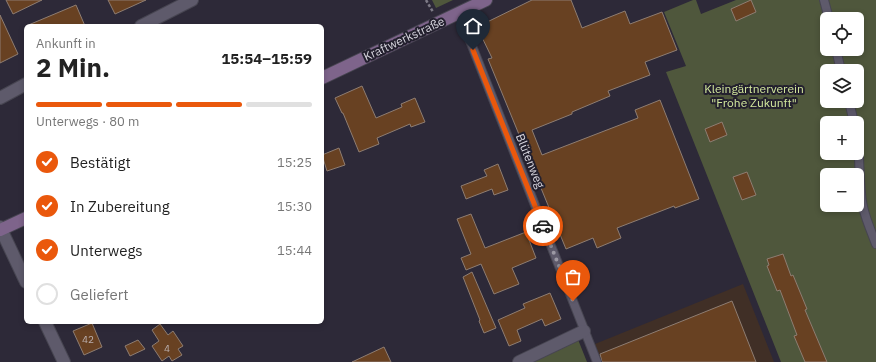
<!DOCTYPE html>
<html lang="de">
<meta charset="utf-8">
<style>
body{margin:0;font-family:"IBM Plex Sans",sans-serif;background:#f2f2f2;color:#222;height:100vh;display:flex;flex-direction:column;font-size:15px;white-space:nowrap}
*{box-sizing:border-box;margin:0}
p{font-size:13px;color:#767676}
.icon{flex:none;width:22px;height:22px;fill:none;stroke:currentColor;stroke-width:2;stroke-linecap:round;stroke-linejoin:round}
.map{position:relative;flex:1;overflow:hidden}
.sheet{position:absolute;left:24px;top:24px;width:300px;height:300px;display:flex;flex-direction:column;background:#fff;border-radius:6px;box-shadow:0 2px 6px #0003}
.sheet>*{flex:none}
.buttons{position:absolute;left:820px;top:12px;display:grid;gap:8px}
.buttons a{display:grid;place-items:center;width:44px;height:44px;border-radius:6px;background:#fff;box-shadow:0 2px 6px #0003;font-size:20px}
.pin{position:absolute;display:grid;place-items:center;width:34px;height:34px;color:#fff;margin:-41px -17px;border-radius:50% 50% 50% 0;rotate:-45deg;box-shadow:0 0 4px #0007}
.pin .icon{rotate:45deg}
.courier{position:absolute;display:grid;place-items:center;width:40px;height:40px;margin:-20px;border:3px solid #ea580c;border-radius:50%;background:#fff;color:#222;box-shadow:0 1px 5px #0007}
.overview em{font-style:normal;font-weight:700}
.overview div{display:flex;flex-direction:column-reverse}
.overview{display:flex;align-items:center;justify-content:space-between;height:68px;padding:0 12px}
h1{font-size:26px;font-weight:700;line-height:30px}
.bar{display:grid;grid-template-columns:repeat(4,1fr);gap:6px 4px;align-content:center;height:48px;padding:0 12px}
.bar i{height:5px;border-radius:3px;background:#e0e0e0}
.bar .active{background:#ea580c}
.bar p{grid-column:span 4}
ol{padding:0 12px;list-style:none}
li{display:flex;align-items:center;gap:12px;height:44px}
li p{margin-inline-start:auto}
li .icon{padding:4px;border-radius:50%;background:#ea580c;color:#fff;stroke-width:4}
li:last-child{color:#767676}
li i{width:22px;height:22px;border:2px solid #e0e0e0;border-radius:50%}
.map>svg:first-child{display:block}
.industrial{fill:#402f26}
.green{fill:#4f573c;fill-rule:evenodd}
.building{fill:#684122;stroke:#8e7d72}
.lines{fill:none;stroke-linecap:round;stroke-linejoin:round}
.lane-casing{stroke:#474551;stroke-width:10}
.street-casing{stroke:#474551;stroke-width:14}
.secondary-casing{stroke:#474551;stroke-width:14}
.path{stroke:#7e7b87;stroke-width:2.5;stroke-dasharray:3 2;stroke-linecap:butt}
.lane{stroke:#5e5a6b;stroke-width:8}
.street{stroke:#5e5a6b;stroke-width:12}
.secondary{stroke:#7e648b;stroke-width:12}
.done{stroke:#9c99a4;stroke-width:4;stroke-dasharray:0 7.2}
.route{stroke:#ea580c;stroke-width:5}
.labels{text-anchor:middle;stroke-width:4;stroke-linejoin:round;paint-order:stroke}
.number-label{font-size:10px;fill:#bbb0af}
.street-label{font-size:12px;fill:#d7d5de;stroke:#23202e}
.park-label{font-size:12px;fill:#d4e99e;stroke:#23202e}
</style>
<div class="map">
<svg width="876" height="362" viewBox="0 0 876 362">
<rect width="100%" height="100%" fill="#2d2938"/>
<path class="industrial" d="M 743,284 L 774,362 L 602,362 L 595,344 Z"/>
<path class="green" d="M 432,0 L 453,0 L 436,8 Z
M 693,0 L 696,0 L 701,14 L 736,0 L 876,0 L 876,362 L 781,362 L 666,72 L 686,66 L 664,12 ZM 827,19 L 857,19 L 857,49 L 827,49 ZM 827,71 L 857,71 L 857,101 L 827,101 ZM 827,123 L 857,123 L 857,153 L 827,153 ZM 827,175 L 857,175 L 857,205 L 827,205 Z
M 577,337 L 587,362 L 525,362 Z"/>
<path class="building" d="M 6,0 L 42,0 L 13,14 Z
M 108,0 L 146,0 L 115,14 Z
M 532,0 L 571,0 L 582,28 L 625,11 L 630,24 L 662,12 L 677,50 L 645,62 L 650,75 L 608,91 L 610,96 L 572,112 L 572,114 L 532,130 L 542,155 L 638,118 L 635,110 L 660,100 L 699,199 L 675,208 L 674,206 L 617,228 L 621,238 L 597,248 L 593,238 L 566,249 L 488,59 L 492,58 L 477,27 Z
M 751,0 L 756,12 L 736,21 L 731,9 Z
M 76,5 L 85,26 L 26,26 Z
M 0,15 L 18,54 L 0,63 Z
M 362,86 L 376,118 L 402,107 L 401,104 L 415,98 L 425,122 L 411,127 L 410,124 L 377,138 L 379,144 L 359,152 L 343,113 L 342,113 L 335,98 Z
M 722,122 L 727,135 L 710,142 L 705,129 Z
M 339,148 L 345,165 L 327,171 L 322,155 Z
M 498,164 L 508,190 L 494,195 L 492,189 L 466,199 L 461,186 L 487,176 L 484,170 Z
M 747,172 L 756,195 L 742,200 L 733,177 Z
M 471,214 L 485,248 L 526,232 L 536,258 L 512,268 L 519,284 L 494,294 L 481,264 L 466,270 L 461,258 L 471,254 L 457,219 Z
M 783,254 L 791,276 L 793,275 L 807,309 L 805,310 L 827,362 L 805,362 L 794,336 L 797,335 L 780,290 L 777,291 L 767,266 L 769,265 L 767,259 Z
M 472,272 L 496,328 L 484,333 L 479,321 L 480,320 L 463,277 Z
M 550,293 L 561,319 L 545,326 L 542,319 L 517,330 L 521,341 L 509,346 L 498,320 L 525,308 L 523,304 Z
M 732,301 L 756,362 L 602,362 L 600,354 Z
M 92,323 L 102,347 L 84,355 L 73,331 Z
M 160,324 L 168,335 L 173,331 L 183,346 L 178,349 L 182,355 L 172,361 L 169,356 L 162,361 L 152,346 L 159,341 L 152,330 Z
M 138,340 L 145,349 L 130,356 L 125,346 Z
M 384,347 L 391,362 L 352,362 Z"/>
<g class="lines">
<defs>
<path id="lane" d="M 824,0 L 829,19
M 459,13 L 597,362
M 836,49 L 841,71
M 849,101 L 854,123
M 857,138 C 860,157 859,175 861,193 C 862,211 870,228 876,244"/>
<path id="street" d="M 141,26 L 192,0
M 0,98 L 26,84
M 0,227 L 26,282
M 45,322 L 64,362
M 519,362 L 584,331"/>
<path id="secondary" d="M 322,78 L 486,0
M 0,230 L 26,218"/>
</defs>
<use href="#lane" class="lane-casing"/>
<use href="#street" class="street-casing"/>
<use href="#secondary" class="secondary-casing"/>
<path class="path" d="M 426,0 L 433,12"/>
<use href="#lane" class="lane"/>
<use href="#street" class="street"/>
<use href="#secondary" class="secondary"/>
</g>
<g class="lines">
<path class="done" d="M 543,226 L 573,301"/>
<path class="route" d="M 473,50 L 543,226"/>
</g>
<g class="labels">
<g class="number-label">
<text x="88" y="343">42</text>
<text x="167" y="352">4</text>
</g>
<g class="street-label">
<text transform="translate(404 39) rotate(-25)" y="4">Kraftwerkstraße</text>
<text transform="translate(530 161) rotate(68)" y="4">Blütenweg</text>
</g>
<g class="park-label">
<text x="754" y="93">Kleingärtnerverein<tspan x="754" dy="14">"Frohe Zukunft"</tspan></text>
</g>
</g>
</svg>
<div class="buttons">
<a><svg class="icon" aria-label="locate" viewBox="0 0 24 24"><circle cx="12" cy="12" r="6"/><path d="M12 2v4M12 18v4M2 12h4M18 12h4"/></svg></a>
<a><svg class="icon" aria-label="layers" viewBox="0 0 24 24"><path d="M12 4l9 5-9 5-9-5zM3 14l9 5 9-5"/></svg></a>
<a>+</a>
<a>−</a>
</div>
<div class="pin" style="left:573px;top:301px;background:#ea580c"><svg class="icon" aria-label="bag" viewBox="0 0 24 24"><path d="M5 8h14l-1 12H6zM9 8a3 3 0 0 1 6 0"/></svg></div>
<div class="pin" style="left:473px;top:50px;background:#1f2937"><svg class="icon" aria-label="home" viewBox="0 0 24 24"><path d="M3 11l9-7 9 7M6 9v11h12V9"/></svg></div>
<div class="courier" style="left:543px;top:226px"><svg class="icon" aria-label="car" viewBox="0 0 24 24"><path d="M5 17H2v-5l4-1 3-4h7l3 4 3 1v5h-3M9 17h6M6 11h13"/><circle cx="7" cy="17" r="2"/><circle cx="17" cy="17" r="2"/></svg></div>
<section class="sheet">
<div class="overview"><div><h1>2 Min.</h1><p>Ankunft in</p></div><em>15:54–15:59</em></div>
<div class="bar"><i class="active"></i><i class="active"></i><i class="active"></i><i></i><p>Unterwegs · 80 m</p></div>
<ol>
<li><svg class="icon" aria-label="check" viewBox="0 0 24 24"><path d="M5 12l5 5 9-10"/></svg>Bestätigt<p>15:25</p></li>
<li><svg class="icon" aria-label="check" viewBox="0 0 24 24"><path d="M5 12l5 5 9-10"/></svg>In Zubereitung<p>15:30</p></li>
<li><svg class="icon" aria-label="check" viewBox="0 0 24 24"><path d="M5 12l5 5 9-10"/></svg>Unterwegs<p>15:44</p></li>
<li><i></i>Geliefert</li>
</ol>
</section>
</div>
